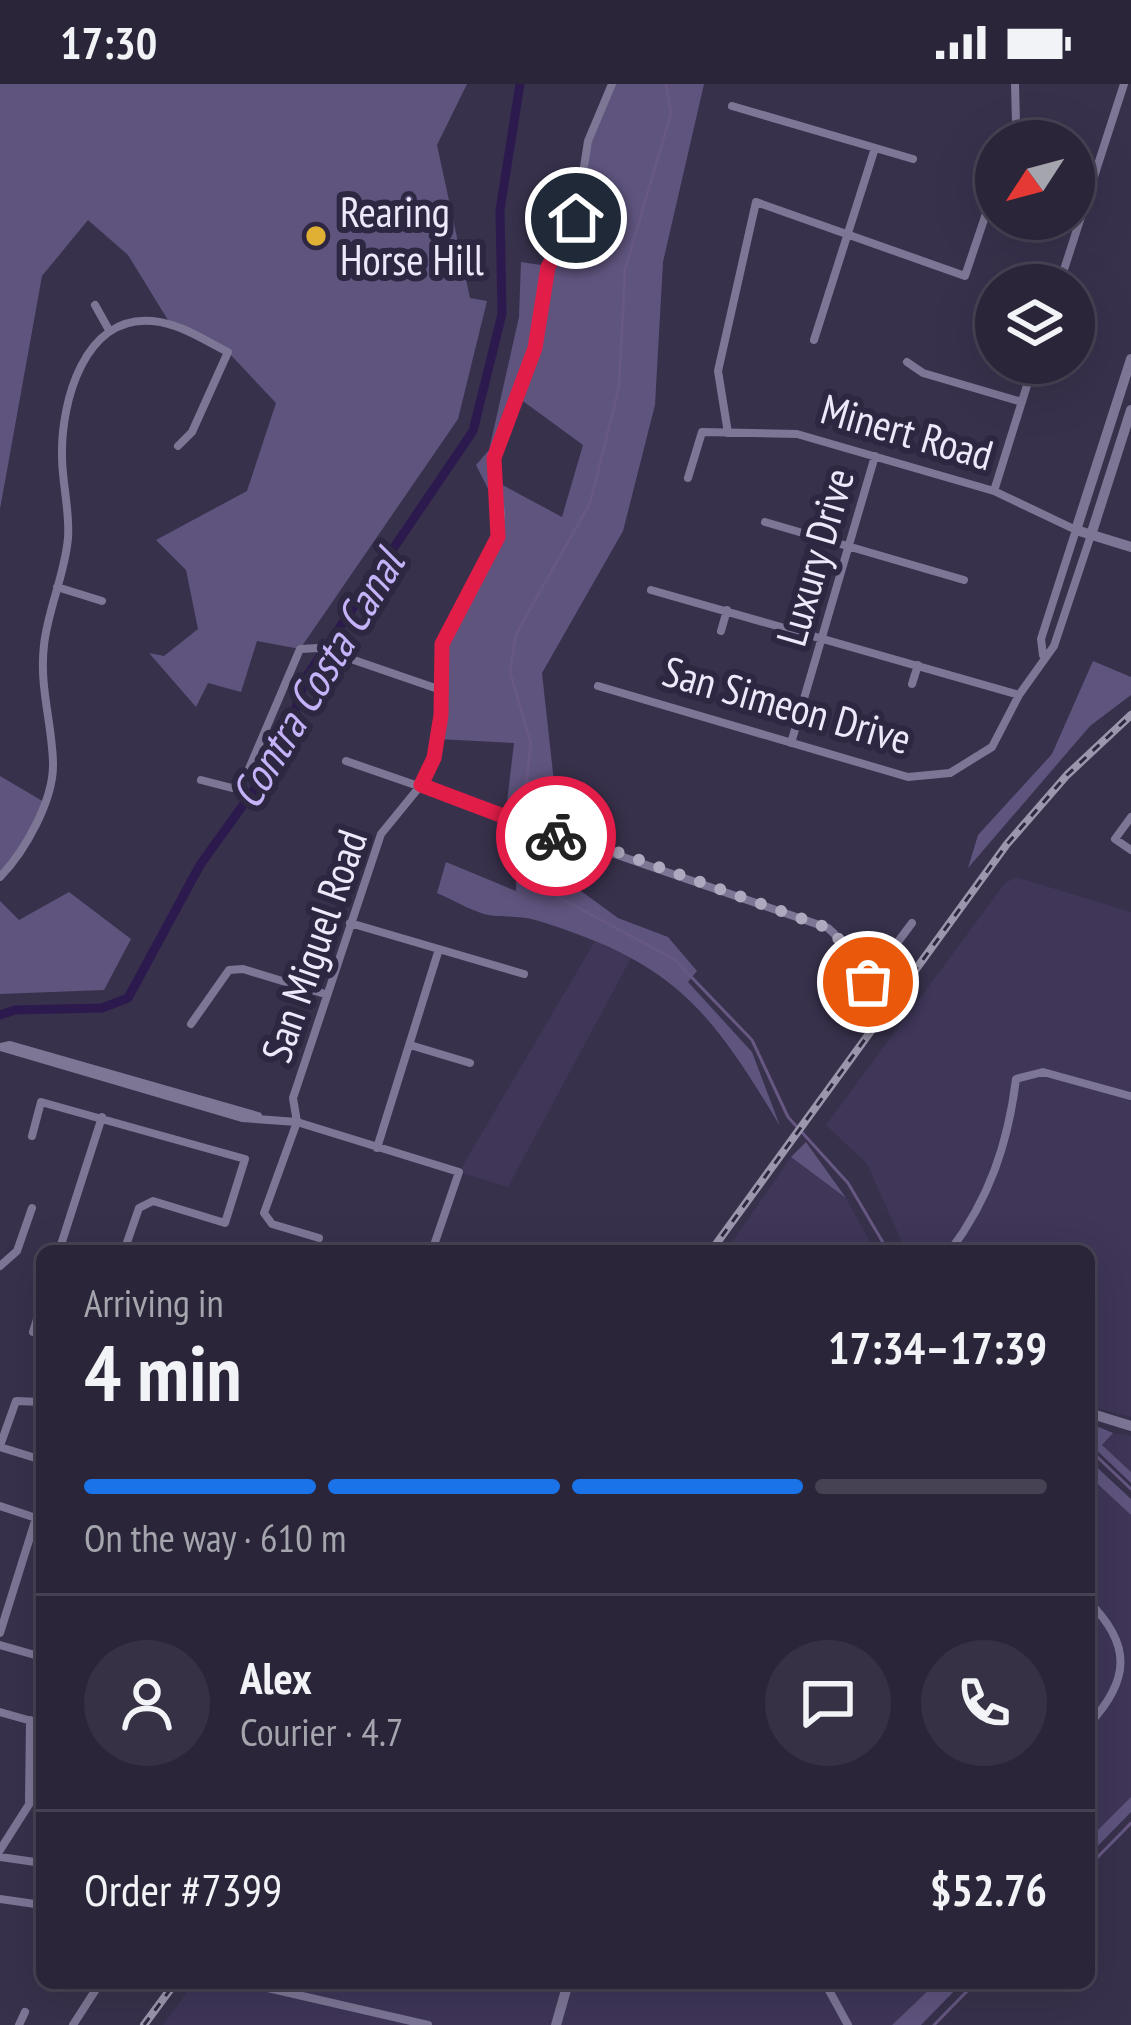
<!DOCTYPE html>
<meta charset="utf-8">
<style>
body{margin:0;font-family:"PT Sans Narrow",sans-serif;background:#363144;color:#f1f3f6;height:100vh;display:flex;flex-direction:column;font-size:45px;white-space:nowrap}
*{box-sizing:border-box;margin:0}
p{font-size:39px;color:#a5a5ae}
.icon{flex:none;width:66px;height:66px;fill:none;stroke:currentColor;stroke-width:2;stroke-linecap:round;stroke-linejoin:round}
.map{position:relative;flex:1;overflow:hidden}
.sheet{position:absolute;left:36px;top:1161px;width:1059px;height:744px;display:flex;flex-direction:column;background:#2a2539;border-radius:18px;box-shadow:0 12px 48px #0002,0 0 0 3px #464253}
.sheet>*{flex:none}
.needle{width:78px;rotate:234deg}
.tools{position:absolute;left:975px;top:36px;display:grid;gap:24px}
.tools a{display:grid;place-items:center;width:120px;height:120px;border-radius:50%;background:#2a2539;box-shadow:0 12px 48px #0002,0 0 0 3px #464253;font-size:60px}
.pin{position:absolute;display:grid;place-items:center;width:102px;height:102px;color:#fff;margin:-51px;border:6px solid #fff;border-radius:50%;box-shadow:0 3px 12px #0007}
.courier{position:absolute;display:grid;place-items:center;width:120px;height:120px;margin:-60px;border:9px solid #e11d48;border-radius:50%;background:#fff;color:#222;box-shadow:0 3px 15px #0007}
.headline em{font-style:normal;font-weight:600}
.headline div{display:flex;flex-direction:column-reverse}
.headline{display:flex;align-items:center;justify-content:space-between;height:204px;padding:0 48px}
h1{font-size:78px;font-weight:600;line-height:90px}
.bar{display:grid;grid-template-columns:repeat(4,1fr);gap:18px 12px;align-content:center;height:144px;padding:0 48px}
.bar i{height:15px;border-radius:9px;background:#464253}
.bar .active{background:#1a73e8}
.bar p{grid-column:span 4}
.line{display:flex;align-items:center;gap:30px;padding:0 48px;border-top:3px solid #464253}
.line div{flex:1}
.round{display:grid;place-items:center;flex:none;width:126px;height:126px;border-radius:63px;background:#363144}
.status{display:flex;justify-content:space-between;align-items:center;height:84px;padding:0 60px;background:#2a2539;direction:ltr}
.status svg{height:33px;fill:currentColor}
.map>svg:first-child{display:block}
.built{fill:#3f3658}
.green{fill:#5f547e;fill-rule:evenodd}
.lines{fill:none;stroke-linecap:round;stroke-linejoin:round}
.stream{stroke:#665882;stroke-width:3}
.canal{stroke:#2c1a4e;stroke-width:9}
.minor{stroke:#7d7695;stroke-width:8}
.tertiary{stroke:#7d7695;stroke-width:10}
.rail-casing{stroke:#9b96ac;stroke-width:8}
.rail{stroke:#2e2741;stroke-width:3;stroke-dasharray:9;stroke-linecap:butt}
.done{stroke:#aea9be;stroke-width:12;stroke-dasharray:0 21.6}
.route{stroke:#e11d48;stroke-width:15}
.poi-dot{fill:#e0b034;stroke:#2e2741;stroke-width:4.5}
.labels{text-anchor:middle;stroke-width:12;stroke-linejoin:round;paint-order:stroke}
.poi-label{font-size:42px;fill:#ede9fb;stroke:#2e2741;text-anchor:start}
.street-label{font-size:42px;fill:#ede9fb;stroke:#2e2741}
.water-label{font-size:45px;font-style:italic;fill:#c5b3f9;stroke:#2e2741}
</style>
<div class="status"><b>17:30</b><svg viewBox="0 0 49 12"><path d="M0 12V9h3v3zM5 12V6h3v6zM10 12V3h3v9zM15 12V0h3v12zM26 1h20v11H26zM47 4h2v5h-2z"/></svg></div>
<div class="map">
<svg width="1131" height="1941" viewBox="0 0 1131 1941">
<rect width="100%" height="100%" fill="#38314c"/>
<path class="built" d="M 1016,793 L 1131,828 L 1131,1333 L 1089,1322 L 1089,1167 L 906,1167 L 867,1080 L 826,1041 L 1005,799 Z
M 595,857 L 631,874 L 508,1103 L 459,1088 Z
M 791,1073 L 846,1114 L 875,1167 L 726,1167 Z
M 1113,1349 L 1131,1352 L 1131,1388 L 1101,1361 Z
M 1089,1392 L 1131,1431 L 1131,1713 L 1089,1755 Z
M 194,1899 L 936,1899 L 892,1941 L 163,1941 Z"/>
<path class="green" d="M 0,0 L 467,0 L 437,61 L 470,214 L 487,217 L 458,335 L 300,565 L 257,557 L 241,608 L 208,599 L 196,623 L 149,569 L 164,572 L 198,545 L 186,486 L 156,456 L 247,407 L 276,319 L 228,268 L 171,241 L 128,171 L 88,136 L 42,192 L 0,425 Z
M 612,0 L 704,0 L 663,178 L 655,321 L 623,447 L 542,589 L 560,753 L 579,759 L 581,807 L 618,834 L 668,853 L 697,887 L 688,898 L 752,968 L 780,1042 C 710,926 676,880 542,838 C 524,832 514,833 497,832 C 479,832 454,816 437,809 L 446,778 L 516,807 L 518,741 L 505,735 L 514,659 L 437,655 L 442,559 L 498,453 L 501,430 L 476,381 L 489,366 L 519,233 L 521,178 L 548,182 L 577,131 L 588,57 ZM 516,312 L 583,361 L 562,433 L 497,398 L 494,373 Z
M 1093,577 L 1131,593 L 1131,611 L 1090,642 L 968,784 L 978,751 L 1052,670 Z
M 0,692 L 44,718 L 25,759 L 0,793 Z
M 69,808 L 131,855 L 104,906 L 0,910 L 0,817 L 19,836 Z
M 806,1058 L 846,1114 L 791,1073 Z
M 1089,1339 L 1113,1349 L 1102,1361 L 1131,1388 L 1131,1399 L 1089,1359 Z
M 1089,1376 L 1131,1415 L 1131,1431 L 1089,1392 Z
M 1131,1713 L 1131,1728 L 1089,1771 L 1089,1755 Z
M 936,1899 L 962,1899 L 921,1941 L 892,1941 Z"/>
<g class="lines">
<path class="stream" d="M 666,0 L 671,29 L 625,186 L 619,303 L 590,419 L 516,550 L 510,588 L 531,660 L 522,730 L 531,770 L 558,813 L 674,875 L 752,956 L 788,1033 L 848,1099 L 888,1167
M 1089,1365 L 1131,1405
M 1089,1782 L 1131,1739
M 934,1941 L 975,1899"/>
<path class="canal" d="M 0,931 L 15,926 L 102,924 L 128,914 L 200,781 L 282,667 L 306,593 L 473,347 L 502,230 L 500,126 L 520,0"/>
<path class="minor" d="M 732,22 L 913,75
M 1010,57 L 1016,39 L 1015,0
M 1059,201 L 1124,0
M 95,221 L 109,246
M 814,256 L 875,64
M 907,278 L 923,289 L 1022,318
M 728,349 L 718,287 L 756,118 L 965,192 L 996,100
M 688,394 L 702,348 L 797,350 L 994,407 L 1076,446 L 1041,555 L 1043,571
M 994,407 L 1034,279
M 765,438 L 964,496
M 57,503 L 102,517
M 651,506 L 1019,611
M 721,547 L 727,526
M 912,600 L 918,581
M 598,602 L 908,693 L 950,689 L 992,663 L 1019,611 L 1054,562 L 1091,451
M 791,659 L 875,372
M 346,677 L 828,844 C 847,859 849,882 868,898 L 912,839
M 201,696 L 232,704 L 245,694 L 300,565 L 319,564 L 441,606
M 1131,733 L 1115,755 L 1131,766
M 0,793 C 25,767 54,716 53,679 C 52,638 39,603 44,561 C 48,525 65,490 68,454 C 70,427 62,399 62,372 C 61,318 84,231 152,237 C 179,239 204,256 228,268 L 192,348 L 178,362
M 350,839 L 524,890
M 191,940 L 229,886 L 243,885 L 325,910
M 410,961 L 470,979
M 258,1032 L 10,961 L 1,963 L 242,1034 L 297,1038 L 459,1088 L 432,1167
M 32,1052 L 41,1018 L 245,1075 L 225,1139 L 153,1117 L 139,1124 L 124,1167
M 377,1064 L 439,865
M 319,1154 L 272,1140 L 264,1129 L 297,1038 L 293,1014 L 381,750 L 421,701 L 434,675 L 441,631 L 442,559 L 498,453 L 501,430 L 494,374 L 535,264 L 548,183 L 576,134 L 588,57 L 612,0
M 59,1167 L 102,1033
M 950,1167 C 989,1115 1008,1060 1016,995 L 1043,988 L 1130,1012
M 0,1182 L 17,1167 L 32,1124
M 42,1219 L 33,1248 L 42,1250
M 0,1362 L 16,1317 L 42,1318
M 0,1363 L 42,1376
M 0,1422 L 42,1436
M 1089,1518 C 1131,1560 1131,1595 1089,1640
M 0,1549 L 36,1434
M 0,1561 L 42,1573
M 0,1628 L 42,1640
M 29,1717 L 30,1636
M 0,1766 L 42,1700
M 0,1773 L 42,1779
M 0,1815 L 42,1821
M 246,1899 L 428,1941
M 825,1899 L 848,1941
M 19,1941 L 25,1928
M 73,1941 L 100,1899"/>
<path class="tertiary" d="M 1131,275 L 1076,446 L 1131,463
M 1091,451 L 1131,326
M 1089,1329 L 1131,1342
M 556,1941 L 568,1899"/>
<defs>
<path id="rail" d="M 711,1167 L 1007,760 L 1067,691 L 1131,631
M 144,1941 L 175,1899"/>
</defs>
<use href="#rail" class="rail-casing"/>
<use href="#rail" class="rail"/>
</g>
<g class="lines">
<path class="done" d="M 556,752 L 606,764 L 828,844 C 847,859 849,882 868,898"/>
<path class="route" d="M 556,752 L 421,701 L 434,674 L 441,631 L 442,560 L 498,453 L 494,374 L 535,264 L 548,183 L 576,134"/>
</g>
<circle class="poi-dot" cx="316" cy="152" r="12"/>
<g class="labels">
<g class="poi-label">
<text x="340" y="143">Rearing<tspan x="340" dy="48">Horse Hill</tspan></text>
</g>
<g class="street-label">
<text transform="translate(907 348) rotate(16)" y="15">Minert Road</text>
<text transform="translate(815 473) rotate(-74)" y="15">Luxury Drive</text>
<text transform="translate(787 621) rotate(16)" y="15">San Simeon Drive</text>
<text transform="translate(314 862) rotate(-71)" y="15">San Miguel Road</text>
</g>
<g class="water-label">
<text transform="translate(317 595) rotate(-59)" y="16">Contra Costa Canal</text>
</g>
</g>
</svg>
<div class="tools">
<a><svg class="needle" viewBox="-14 -14 28 28"><path d="M0-13l5 13h-10z" fill="#e53935"/><path d="M0 13l5-13h-10z" fill="#a5a5ae"/></svg></a>
<a><svg class="icon" aria-label="layers" viewBox="0 0 24 24"><path d="M12 4l9 5-9 5-9-5zM3 14l9 5 9-5"/></svg></a>
</div>
<div class="pin" style="left:868px;top:898px;background:#ea580c"><svg class="icon" aria-label="bag" viewBox="0 0 24 24"><path d="M5 8h14l-1 12H6zM9 8a3 3 0 0 1 6 0"/></svg></div>
<div class="pin" style="left:576px;top:134px;background:#1f2937"><svg class="icon" aria-label="home" viewBox="0 0 24 24"><path d="M3 11l9-7 9 7M6 9v11h12V9"/></svg></div>
<div class="courier" style="left:556px;top:752px"><svg class="icon" aria-label="bike" viewBox="0 0 24 24"><circle cx="6" cy="16" r="4"/><circle cx="18" cy="16" r="4"/><path d="M6 16l4-8h5l3 8M10 8l3 8H6M13 5h3"/></svg></div>
<section class="sheet">
<div class="headline"><div><h1>4 min</h1><p>Arriving in</p></div><em>17:34–17:39</em></div>
<div class="bar"><i class="active"></i><i class="active"></i><i class="active"></i><i></i><p>On the way · 610 m</p></div>
<div class="line" style="height:216px"><a class="round"><svg class="icon" aria-label="person" viewBox="0 0 24 24"><circle cx="12" cy="8" r="4"/><path d="M4 21q1-7 8-7t8 7"/></svg></a><div><b>Alex</b><p>Courier · 4.7</p></div><a class="round"><svg class="icon" aria-label="chat" viewBox="0 0 24 24"><path d="M4 5h16v11H9l-5 4z"/></svg></a><a class="round"><svg class="icon" aria-label="phone" viewBox="0 0 24 24"><path d="M5 4h4l2 5-3 2q2 4 5 5l2-3 5 2v4C11 20 4 13 5 4z"/></svg></a></div>
<div class="line" style="height:156px"><div>Order #7399</div><b>$52.76</b></div>
</section>
</div>
